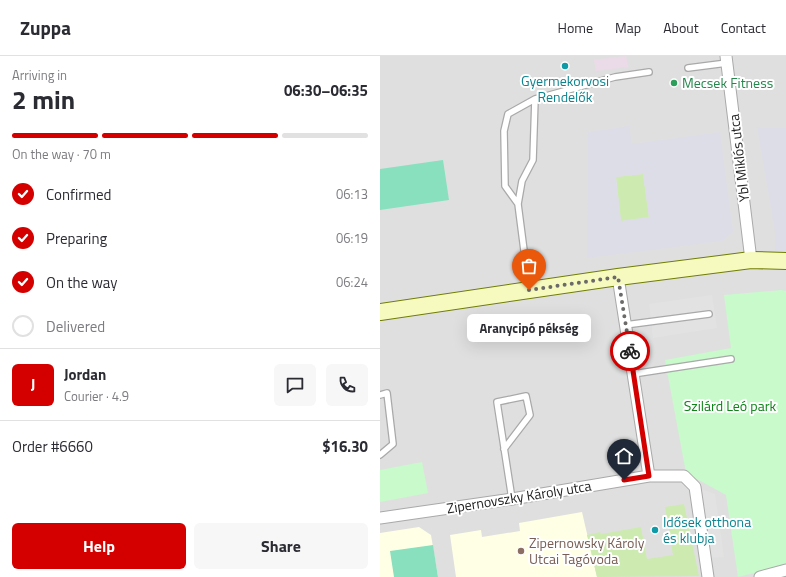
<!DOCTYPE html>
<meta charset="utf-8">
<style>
body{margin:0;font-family:"Titillium Web",sans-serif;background:#f7f7f7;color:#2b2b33;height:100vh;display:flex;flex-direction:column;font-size:15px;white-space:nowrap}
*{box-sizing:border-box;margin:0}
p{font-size:13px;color:#7c7c81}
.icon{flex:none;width:22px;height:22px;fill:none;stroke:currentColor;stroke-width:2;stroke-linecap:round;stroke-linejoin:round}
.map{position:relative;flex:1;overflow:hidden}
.drawer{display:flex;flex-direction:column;background:#fff;width:380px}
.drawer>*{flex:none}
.pin{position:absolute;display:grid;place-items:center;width:34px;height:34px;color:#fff;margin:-41px -17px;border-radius:50% 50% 50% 0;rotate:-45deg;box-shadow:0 0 4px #0007}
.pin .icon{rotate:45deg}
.courier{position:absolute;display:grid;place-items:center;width:40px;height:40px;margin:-20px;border:3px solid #d40000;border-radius:50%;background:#fff;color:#222;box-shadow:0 1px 5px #0007}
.bubble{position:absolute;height:28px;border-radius:6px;background:#fff;box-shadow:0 4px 16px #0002;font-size:13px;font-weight:700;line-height:28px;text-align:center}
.summary em{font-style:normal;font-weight:700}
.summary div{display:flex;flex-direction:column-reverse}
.summary{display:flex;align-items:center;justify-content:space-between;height:68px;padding:0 12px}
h1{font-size:26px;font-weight:700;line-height:30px}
.bar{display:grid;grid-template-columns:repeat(4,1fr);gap:6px 4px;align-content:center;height:48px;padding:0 12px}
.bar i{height:5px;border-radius:3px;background:#e1e1e2}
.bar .current{background:#d40000}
.bar p{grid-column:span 4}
.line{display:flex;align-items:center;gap:10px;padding:0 12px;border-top:1px solid #e1e1e2}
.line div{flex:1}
.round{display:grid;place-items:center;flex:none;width:42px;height:42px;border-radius:6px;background:#f7f7f7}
ol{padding:0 12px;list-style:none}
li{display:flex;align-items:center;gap:12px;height:44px}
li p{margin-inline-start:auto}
li .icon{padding:4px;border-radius:50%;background:#d40000;color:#fff;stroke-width:4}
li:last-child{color:#7c7c81}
li i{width:22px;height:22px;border:2px solid #e1e1e2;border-radius:50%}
.cta{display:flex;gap:8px;margin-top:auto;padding:8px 12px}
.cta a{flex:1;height:46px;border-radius:6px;background:#d40000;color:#fff;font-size:16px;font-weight:700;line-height:46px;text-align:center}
.cta a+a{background:#f7f7f7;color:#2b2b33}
header{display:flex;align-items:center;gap:24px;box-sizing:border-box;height:56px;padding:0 20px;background:#fff;border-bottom:1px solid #e1e1e2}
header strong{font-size:19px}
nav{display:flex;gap:22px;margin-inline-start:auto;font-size:14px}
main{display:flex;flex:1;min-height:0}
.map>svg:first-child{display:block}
.residential{fill:#e0dfdf}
.industrial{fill:#ebdbe8}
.education{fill:#ffffe5}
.grass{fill:#cdebb0}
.park{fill:#c8facc}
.pitch{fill:#88e0be}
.parking{fill:#e2e2e2}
.plaza{fill:#dddde8;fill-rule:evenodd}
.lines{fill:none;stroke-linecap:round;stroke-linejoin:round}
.lane-casing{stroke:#a9a9a9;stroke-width:8}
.street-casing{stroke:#a9a9a9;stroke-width:13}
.secondary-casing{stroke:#707d05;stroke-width:18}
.lane{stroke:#fff;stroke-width:5.5}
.street{stroke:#fff;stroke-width:11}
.secondary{stroke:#f7fabf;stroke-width:16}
.done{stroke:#6b6a68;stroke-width:4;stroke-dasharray:0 7.2}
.route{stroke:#d40000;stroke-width:5}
.culture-dot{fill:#0f9aa8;stroke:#fff;stroke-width:1.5}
.leisure-dot{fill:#2e9e5b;stroke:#fff;stroke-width:1.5}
.education-dot{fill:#8d6e63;stroke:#fff;stroke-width:1.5}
.labels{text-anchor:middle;stroke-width:4;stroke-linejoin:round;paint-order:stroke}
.culture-label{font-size:14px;fill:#0d838f;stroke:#fff}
.leisure-label{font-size:14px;fill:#27864d;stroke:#fff;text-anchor:start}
.street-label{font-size:14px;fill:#222;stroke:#fff}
.park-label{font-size:14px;fill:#0c8416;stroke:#fff}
.education-label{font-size:14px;fill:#785e54;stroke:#fff;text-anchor:start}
</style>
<header>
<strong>Zuppa</strong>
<nav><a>Home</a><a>Map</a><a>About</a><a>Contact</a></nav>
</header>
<main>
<section class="drawer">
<div class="summary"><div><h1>2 min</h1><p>Arriving in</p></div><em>06:30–06:35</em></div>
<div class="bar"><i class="current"></i><i class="current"></i><i class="current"></i><i></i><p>On the way · 70 m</p></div>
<ol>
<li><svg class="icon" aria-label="check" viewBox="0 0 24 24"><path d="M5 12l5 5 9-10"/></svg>Confirmed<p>06:13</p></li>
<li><svg class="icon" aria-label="check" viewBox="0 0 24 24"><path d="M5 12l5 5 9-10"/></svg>Preparing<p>06:19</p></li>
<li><svg class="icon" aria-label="check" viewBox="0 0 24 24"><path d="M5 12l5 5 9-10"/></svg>On the way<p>06:24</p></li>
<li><i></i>Delivered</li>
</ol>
<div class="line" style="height:72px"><b class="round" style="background:#d40000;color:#fff">J</b><div><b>Jordan</b><p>Courier · 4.9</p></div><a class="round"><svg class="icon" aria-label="chat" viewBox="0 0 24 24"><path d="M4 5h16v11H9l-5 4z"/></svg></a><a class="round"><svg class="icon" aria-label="phone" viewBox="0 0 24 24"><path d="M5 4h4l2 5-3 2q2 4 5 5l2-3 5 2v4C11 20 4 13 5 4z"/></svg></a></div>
<div class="line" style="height:52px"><div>Order #6660</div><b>$16.30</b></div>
<div class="cta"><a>Help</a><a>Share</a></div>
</section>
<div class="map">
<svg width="406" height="521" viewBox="0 0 406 521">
<rect width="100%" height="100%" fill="#f2efe9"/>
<path class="residential" d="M 0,0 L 406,0 L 406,521 L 0,521 Z"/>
<path class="industrial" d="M 246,0 L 248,11 L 216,15 L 214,4 Z"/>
<path class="education" d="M 202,456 L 217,521 L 76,521 L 70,479 L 101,474 L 102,481 L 140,475 L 139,467 Z
M 39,471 L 51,479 L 58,521 L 0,521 L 0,477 Z"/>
<path class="grass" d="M 263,118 L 269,162 L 241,165 L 236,121 Z
M 304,448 L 319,520 L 217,521 L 207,479 L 220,476 L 221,478 L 261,471 L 267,503 L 293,499 L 285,451 Z"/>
<path class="park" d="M 402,234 L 406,235 L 406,509 L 358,521 L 346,439 L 306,417 L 285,304 L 351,292 L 344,239 Z
M 42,406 L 48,437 L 0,446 L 0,414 Z"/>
<path class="pitch" d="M 63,104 L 69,144 L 0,154 L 0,113 Z
M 53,489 L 58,521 L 14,521 L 10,495 Z"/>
<path class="parking" d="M 332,239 L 337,272 L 273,282 L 269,248 Z
M 315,431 L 335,438 L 344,501 L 325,502 Z"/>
<path class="plaza" d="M 249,70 L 252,88 L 340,76 L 353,176 L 342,185 L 207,202 L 208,76 ZM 263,118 L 269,161 L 241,165 L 236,121 Z
M 377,71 L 406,72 L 406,197 L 395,196 L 395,175 Z"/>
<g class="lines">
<defs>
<path id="lane" d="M 308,12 L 347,7
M 138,148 L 125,130 L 124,75 L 128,58 L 155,43
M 149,233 L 138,148 L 142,125 L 153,104 L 155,43 L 235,21 L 269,16
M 245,269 L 329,258
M 253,318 L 351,303
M 0,339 L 7,337 L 13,388 L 0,399
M 124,393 L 150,359 L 146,340 L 117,346 L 132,443"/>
<path id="street" d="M 346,0 L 371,204
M 269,420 L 304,420 L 315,431 L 328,521
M 0,462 L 132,443 L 269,420 L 238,221
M 380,521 L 406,514"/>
<path id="secondary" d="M 0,256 L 238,221 L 371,204 L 406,205"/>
</defs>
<use href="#lane" class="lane-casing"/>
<use href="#street" class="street-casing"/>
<use href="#secondary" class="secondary-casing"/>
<use href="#lane" class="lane"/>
<use href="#street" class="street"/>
<use href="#secondary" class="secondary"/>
</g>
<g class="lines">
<path class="done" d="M 149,234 L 238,221 L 250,295"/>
<path class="route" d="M 244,424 L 269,420 L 250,295"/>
</g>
<g class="culture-dot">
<circle cx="185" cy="10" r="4"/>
<circle cx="275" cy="474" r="4"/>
</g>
<circle class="leisure-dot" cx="294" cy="27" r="4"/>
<circle class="education-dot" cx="141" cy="495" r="4"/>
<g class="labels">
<g class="culture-label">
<text x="185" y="30">Gyermekorvosi<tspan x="185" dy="16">Rendelők</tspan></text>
<text x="283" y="471" text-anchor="start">Idősek otthona<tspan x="283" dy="16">és klubja</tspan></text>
</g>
<g class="leisure-label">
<text x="302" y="32">Mecsek Fitness</text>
</g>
<g class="street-label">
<text transform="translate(359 102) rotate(-97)" y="5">Ybl Miklós utca</text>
<text transform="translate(139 441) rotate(-9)" y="5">Zipernovszky Károly utca</text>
</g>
<g class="park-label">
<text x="350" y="355">Szilárd Leó park</text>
</g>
<g class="education-label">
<text x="149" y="492">Zipernowsky Károly<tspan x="149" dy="16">Utcai Tagóvoda</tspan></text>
</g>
</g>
</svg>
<div class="pin" style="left:149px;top:234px;background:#ea580c"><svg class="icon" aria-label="bag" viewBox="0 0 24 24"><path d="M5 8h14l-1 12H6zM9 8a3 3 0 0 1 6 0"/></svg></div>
<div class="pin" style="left:244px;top:424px;background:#1f2937"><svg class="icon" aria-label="home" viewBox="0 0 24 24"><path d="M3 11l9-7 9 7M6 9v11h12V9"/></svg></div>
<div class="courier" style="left:250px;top:295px"><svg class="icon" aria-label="bike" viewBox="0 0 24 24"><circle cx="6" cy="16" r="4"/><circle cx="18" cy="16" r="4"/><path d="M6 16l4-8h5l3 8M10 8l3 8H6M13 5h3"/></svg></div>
<div class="bubble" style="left:87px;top:258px;width:124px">Aranycipó pékség</div>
</div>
</main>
